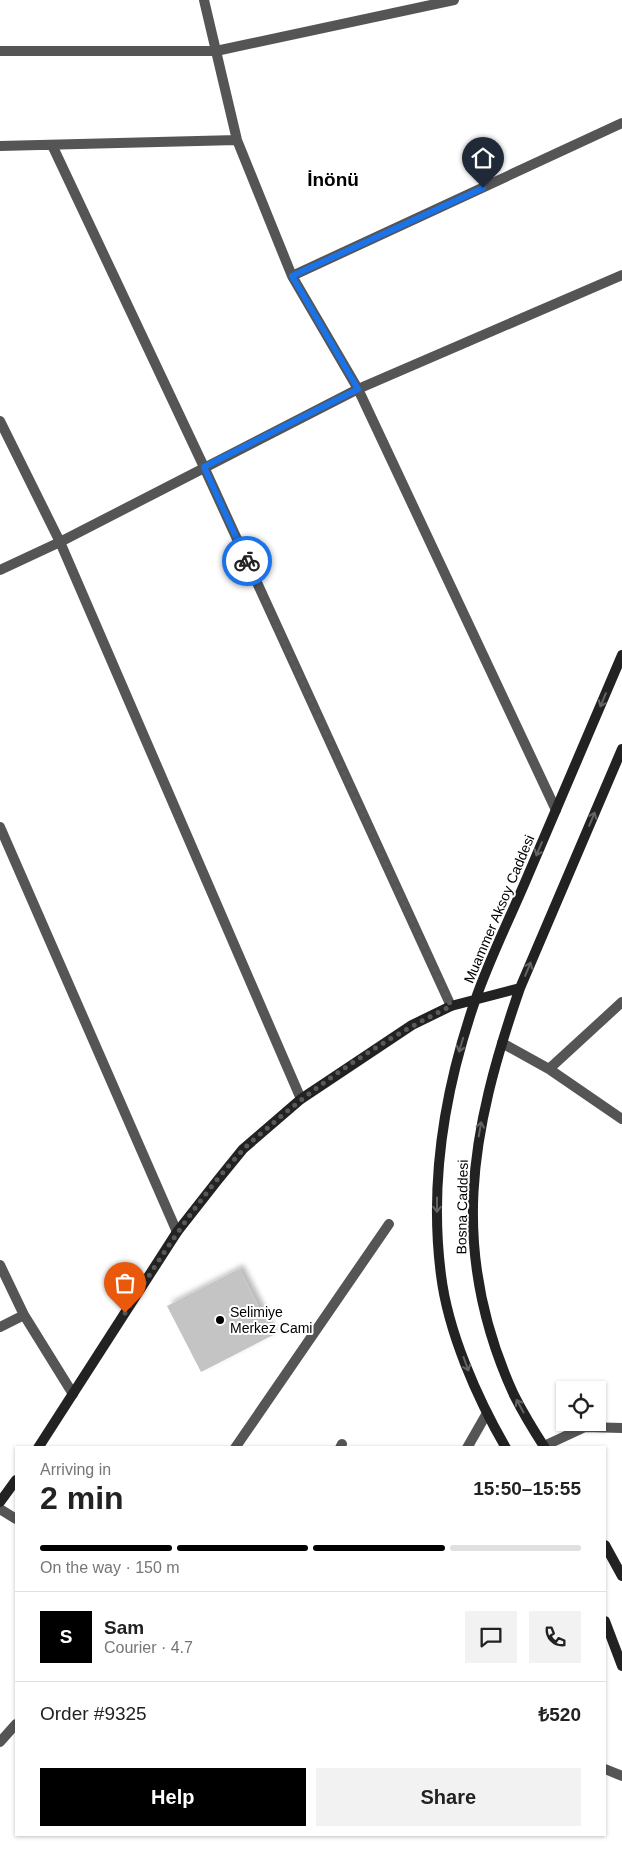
<!DOCTYPE html>
<meta charset="utf-8">
<style>
body{margin:0;font-family:Arial,sans-serif;background:#f2f2f2;color:#222;height:100vh;display:flex;flex-direction:column;font-size:19px;white-space:nowrap}
*{box-sizing:border-box;margin:0}
p{font-size:16px;color:#767676}
.icon{flex:none;width:28px;height:28px;fill:none;stroke:currentColor;stroke-width:2;stroke-linecap:round;stroke-linejoin:round}
.map{position:relative;flex:1;overflow:hidden}
.drawer{position:absolute;left:15px;top:1446px;width:591px;height:390px;display:flex;flex-direction:column;background:#fff;border-radius:0px;box-shadow:0 1px 4px #0004}
.drawer>*{flex:none}
.tools{position:absolute;left:556px;top:1381px;display:grid;gap:10px}
.tools a{display:grid;place-items:center;width:50px;height:50px;border-radius:0px;background:#fff;box-shadow:0 1px 4px #0004;font-size:25px}
.pin{position:absolute;display:grid;place-items:center;width:42px;height:42px;color:#fff;margin:-51px -21px;border-radius:50% 50% 50% 0;rotate:-45deg;box-shadow:0 0 5px #0007}
.pin .icon{rotate:45deg}
.courier{position:absolute;display:grid;place-items:center;width:50px;height:50px;margin:-25px;border:4px solid #1a73e8;border-radius:50%;background:#fff;color:#222;box-shadow:0 1px 6px #0007}
.head em{font-style:normal;font-weight:700}
.head div{display:flex;flex-direction:column-reverse}
.head{display:flex;align-items:center;justify-content:space-between;height:85px;padding:0 25px}
h1{font-size:32px;font-weight:700;line-height:38px}
.bar{display:grid;grid-template-columns:repeat(4,1fr);gap:8px 5px;align-content:center;height:60px;padding:0 25px}
.bar i{height:6px;border-radius:4px;background:#e0e0e0}
.bar .on{background:#000}
.bar p{grid-column:span 4}
.line{display:flex;align-items:center;gap:12px;padding:0 25px;border-top:1px solid #e0e0e0}
.line div{flex:1}
.round{display:grid;place-items:center;flex:none;width:52px;height:52px;border-radius:0px;background:#f2f2f2}
.primary-button{display:flex;gap:10px;margin-top:auto;padding:10px 25px}
.primary-button a{flex:1;height:58px;border-radius:0px;background:#000;color:#fff;font-size:20px;font-weight:700;line-height:58px;text-align:center}
.primary-button a+a{background:#f2f2f2;color:#222}
.map>svg:first-child{display:block}
.building{fill:#c4c4c4;filter:url(#shadow)}
.lines{fill:none;stroke-linecap:round;stroke-linejoin:round}
.street{stroke:#555;stroke-width:10}
.secondary{stroke:#222;stroke-width:10}
.oneway{stroke:#646464}
.done{stroke:#595959;stroke-width:5;stroke-dasharray:0 9}
.route{stroke:#1a73e8;stroke-width:6}
.poi-dot{fill:#000;stroke:#fff;stroke-width:2}
.labels{text-anchor:middle;stroke-width:4;stroke-linejoin:round;paint-order:stroke}
.street-label{font-size:14px;fill:#000;stroke:#fff}
.poi-label{font-size:14px;fill:#000;stroke:#fff;text-anchor:start}
.district-label{font-size:19px;font-weight:bold;fill:#000;stroke:#fff}
</style>
<div class="map">
<svg width="622" height="1852" viewBox="0 0 622 1852">
<defs>
<filter id="shadow"><feDropShadow dx="4.5" dy="-4.5" stdDeviation="2.5" flood-color="#0004"/></filter>
</defs>
<rect width="100%" height="100%" fill="#fff"/>
<path class="building" d="M 239,1269 L 273,1335 L 201,1372 L 167,1306 Z"/>
<g class="lines">
<path class="street" d="M 204,0 L 237,140 L 292,276 L 358,389 L 556,810
M 0,51 L 216,51 L 454,0
M 52,145 L 204,467 L 451,1006
M 0,146 L 237,140
M 292,276 L 622,123
M 0,421 L 60,542 L 301,1099
M 0,570 L 60,542 L 358,389 L 622,275
M 0,827 L 177,1232
M 502,1043 L 549,1069 L 622,1119
M 549,1069 L 622,1002
M 0,1265 L 24,1315 L 73,1394
M 0,1327 L 24,1315
M 544,1446 L 585,1427 L 622,1428
M 235,1448 L 389,1224
M 340,1448 L 342,1444
M 467,1448 L 487,1413
M 0,1509 L 16,1519
M 0,1742 L 16,1724
M 605,1769 L 622,1776"/>
<path class="secondary" d="M 520,988 C 470,1132 448,1251 514,1395 C 523,1413 534,1431 545,1448
M 38,1448 L 177,1232 L 217,1181 L 243,1149 L 301,1099 L 412,1025 L 451,1006 L 520,988 L 622,749
M 506,1448 C 477,1398 448,1332 441,1275 C 429,1182 445,1088 475,1001 C 489,960 509,920 526,880 C 558,805 590,730 622,655
M 0,1502 L 16,1480
M 605,1545 L 622,1576
M 605,1621 L 622,1666"/>
</g>
<defs><path id="oneway-shaft" d="M-6 0H5M1.5-3L5.5 0L1.5 3" fill="none" stroke-width="1.6" stroke-linecap="round" stroke-linejoin="round" transform="scale(1.25)"/></defs>
<g class="oneway">
<use href="#oneway-shaft" transform="translate(603 700) rotate(113)"/>
<use href="#oneway-shaft" transform="translate(592 819) rotate(-67)"/>
<use href="#oneway-shaft" transform="translate(539 849) rotate(113)"/>
<use href="#oneway-shaft" transform="translate(528 969) rotate(-67)"/>
<use href="#oneway-shaft" transform="translate(461 1045) rotate(107)"/>
<use href="#oneway-shaft" transform="translate(480 1129) rotate(-80)"/>
<use href="#oneway-shaft" transform="translate(437 1205) rotate(90)"/>
<use href="#oneway-shaft" transform="translate(466 1364) rotate(70)"/>
<use href="#oneway-shaft" transform="translate(520 1406) rotate(-119)"/>
</g>
<g class="lines">
<path class="done" d="M 125,1313 C 161,1257 197,1199 243,1150 C 251,1141 262,1133 271,1125 C 325,1078 386,1038 451,1006 L 247,561"/>
<path class="route" d="M 247,561 L 204,467 L 358,389 L 292,276 L 483,188"/>
</g>
<circle class="poi-dot" cx="220" cy="1320" r="5"/>
<g class="labels">
<g class="street-label">
<text transform="translate(499 909) rotate(-67)" y="5">Muammer Aksoy Caddesi</text>
<text transform="translate(462 1207) rotate(-89)" y="5">Bosna Caddesi</text>
</g>
<g class="poi-label">
<text x="230" y="1317">Selimiye<tspan x="230" dy="16">Merkez Cami</tspan></text>
</g>
<g class="district-label">
<text x="333" y="186">İnönü</text>
</g>
</g>
</svg>
<div class="tools">
<a><svg class="icon" aria-label="locate" viewBox="0 0 24 24"><circle cx="12" cy="12" r="6"/><path d="M12 2v4M12 18v4M2 12h4M18 12h4"/></svg></a>
</div>
<div class="pin" style="left:125px;top:1313px;background:#ea580c"><svg class="icon" aria-label="bag" viewBox="0 0 24 24"><path d="M5 8h14l-1 12H6zM9 8a3 3 0 0 1 6 0"/></svg></div>
<div class="pin" style="left:483px;top:188px;background:#1f2937"><svg class="icon" aria-label="home" viewBox="0 0 24 24"><path d="M3 11l9-7 9 7M6 9v11h12V9"/></svg></div>
<div class="courier" style="left:247px;top:561px"><svg class="icon" aria-label="bike" viewBox="0 0 24 24"><circle cx="6" cy="16" r="4"/><circle cx="18" cy="16" r="4"/><path d="M6 16l4-8h5l3 8M10 8l3 8H6M13 5h3"/></svg></div>
<section class="drawer">
<div class="head"><div><h1>2 min</h1><p>Arriving in</p></div><em>15:50–15:55</em></div>
<div class="bar"><i class="on"></i><i class="on"></i><i class="on"></i><i></i><p>On the way · 150 m</p></div>
<div class="line" style="height:90px"><b class="round" style="background:#000;color:#fff">S</b><div><b>Sam</b><p>Courier · 4.7</p></div><a class="round"><svg class="icon" aria-label="chat" viewBox="0 0 24 24"><path d="M4 5h16v11H9l-5 4z"/></svg></a><a class="round"><svg class="icon" aria-label="phone" viewBox="0 0 24 24"><path d="M5 4h4l2 5-3 2q2 4 5 5l2-3 5 2v4C11 20 4 13 5 4z"/></svg></a></div>
<div class="line" style="height:65px"><div>Order #9325</div><b>₺520</b></div>
<div class="primary-button"><a>Help</a><a>Share</a></div>
</section>
</div>
